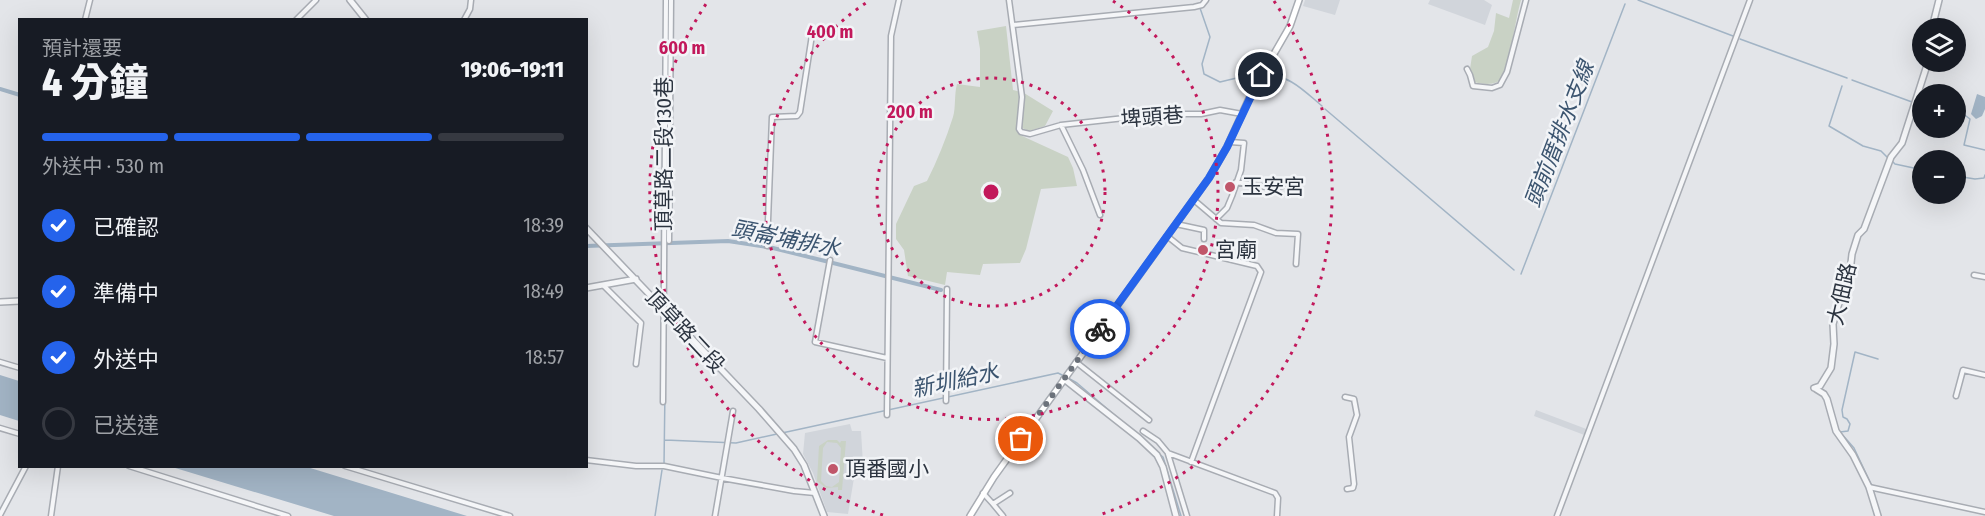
<!DOCTYPE html>
<html lang="zh-TW">
<meta charset="utf-8">
<style>
body{margin:0;font-family:"Fira Sans Condensed","Noto Sans TC",sans-serif;background:#242831;color:#f1f3f6;height:100vh;display:flex;flex-direction:column;font-size:22px;white-space:nowrap}
*{box-sizing:border-box;margin:0}
p{font-size:20px;color:#9ea1a6}
.icon{flex:none;width:33px;height:33px;fill:none;stroke:currentColor;stroke-width:2;stroke-linecap:round;stroke-linejoin:round}
.map{position:relative;flex:1;overflow:hidden}
.sheet{position:absolute;left:18px;top:18px;width:570px;height:450px;display:flex;flex-direction:column;background:#171b24;border-radius:0px;box-shadow:0 6px 24px #0002}
.sheet>*{flex:none}
.fabs{position:absolute;left:1912px;top:18px;display:grid;gap:12px}
.fabs a{display:grid;place-items:center;width:54px;height:54px;border-radius:50%;background:#171b24;box-shadow:0 6px 24px #0002;font-size:30px}
.pin{position:absolute;display:grid;place-items:center;width:51px;height:51px;color:#fff;margin:-26px;border:3px solid #fff;border-radius:50%;box-shadow:0 2px 6px #0007}
.courier{position:absolute;display:grid;place-items:center;width:60px;height:60px;margin:-30px;border:4px solid #2563eb;border-radius:50%;background:#fff;color:#222;box-shadow:0 2px 8px #0007}
.overview em{font-style:normal;font-weight:800}
.overview div{display:flex;flex-direction:column-reverse}
.overview{display:flex;align-items:center;justify-content:space-between;height:102px;padding:0 24px}
h1{font-size:39px;font-weight:800;line-height:45px}
.bar{display:grid;grid-template-columns:repeat(4,1fr);gap:9px 6px;align-content:center;height:72px;padding:0 24px}
.bar i{height:8px;border-radius:4px;background:#363941}
.bar .on{background:#2563eb}
.bar p{grid-column:span 4}
ol{padding:0 24px;list-style:none}
li{display:flex;align-items:center;gap:18px;height:66px}
li p{margin-inline-start:auto}
li .icon{padding:6px;border-radius:50%;background:#2563eb;color:#fff;stroke-width:4}
li:last-child{color:#9ea1a6}
li i{width:33px;height:33px;border:3px solid #363941;border-radius:50%}
.map>svg:first-child{display:block}
.built{fill:#d1d5db}
.green{fill:#c9d2c5;fill-rule:evenodd}
.water{fill:#a2b4c5}
.lines{fill:none;stroke-linecap:round;stroke-linejoin:round}
.stream{stroke:#a2b4c5;stroke-width:1.5}
.canal{stroke:#a2b4c5;stroke-width:4}
.minor-casing{stroke:#a8acb3;stroke-width:7}
.tertiary-casing{stroke:#a8acb3;stroke-width:8}
.secondary-casing{stroke:#a8acb3;stroke-width:8}
.minor{stroke:#f5f6f8;stroke-width:4}
.tertiary{stroke:#f5f6f8;stroke-width:5}
.secondary{stroke:#fff;stroke-width:5}
.done{stroke:#6c727b;stroke-width:6;stroke-dasharray:0 10.8}
.route{stroke:#2563eb;stroke-width:8}
.ring{fill:none;stroke:#c2185b;stroke-width:3;stroke-dasharray:3 6}
.poi-dot{fill:#c0566a;stroke:#f2f4f7;stroke-width:2}
.labels{text-anchor:middle;stroke-width:5;stroke-linejoin:round;paint-order:stroke}
.street-label{font-size:21px;fill:#2c3440;stroke:#f2f4f7}
.poi-label{font-size:21px;fill:#2c3440;stroke:#f2f4f7;text-anchor:start}
.water-label{font-size:22px;font-style:italic;fill:#3b546f;stroke:#f2f4f7}
.centre{fill:#c2185b;stroke:#f2f4f7;stroke-width:3}
.ring-label{font-size:18px;text-anchor:middle;font-weight:bold;fill:#c2185b;stroke:#f2f4f7;stroke-width:5;stroke-linejoin:round;paint-order:stroke}
</style>
<div class="map">
<svg width="1985" height="516" viewBox="0 0 1985 516">
<rect width="100%" height="100%" fill="#e3e5e9"/>
<path class="built" d="M 1305,0 L 1340,0 L 1335,15 L 1303,6 Z
M 1430,0 L 1484,0 L 1492,5 L 1485,25 L 1428,4 Z
M 1536,410 L 1589,430 L 1587,436 L 1534,416 Z
M 850,424 L 852,431 L 861,431 L 863,464 L 856,466 L 848,514 L 827,512 L 813,473 L 803,454 L 805,433 Z"/>
<path class="green" d="M 1513,0 L 1521,0 C 1516,16 1509,68 1501,79 C 1495,86 1482,84 1474,82 L 1470,69 L 1472,56 L 1488,47 L 1494,31 L 1496,13 L 1509,18 Z
M 1006,26 L 1013,90 L 1024,93 L 1053,111 L 1045,126 L 1029,131 L 1022,128 L 1020,135 L 1068,157 L 1073,168 L 1077,186 L 1041,189 L 1026,249 L 1020,263 L 983,264 L 980,275 L 947,272 L 945,285 L 908,276 L 904,250 L 896,239 L 896,224 L 914,186 L 927,181 C 937,161 946,139 953,117 C 956,107 954,95 957,84 L 980,87 L 980,49 L 977,31 Z
M 828,440 L 837,440 L 840,443 L 841,441 L 846,441 L 842,490 L 838,490 L 838,487 L 826,488 L 817,481 L 819,446 ZM 827,442 L 837,443 L 841,448 L 839,482 L 832,487 L 826,486 L 821,481 L 823,448 Z"/>
<path class="water" d="M 1977,94 L 1985,97 L 1985,109 L 1982,116 L 1976,119 L 1971,114 Z
M 0,375 L 19,381 L 19,421 L 0,415 Z
M 172,467 L 307,467 L 467,516 L 334,516 Z"/>
<g class="lines">
<path class="stream" d="M 1638,0 L 1733,36
M 1200,8 L 1210,37 L 1202,64 L 1204,74 L 1220,82 L 1249,75 L 1259,75
M 1740,39 L 1847,78
M 1264,75 C 1289,74 1304,91 1322,106
M 1852,80 L 1912,102
M 1842,86 L 1829,126 L 1863,146 L 1881,151 L 1888,158
M 1325,109 L 1514,270
M 1956,112 L 1962,113 L 1970,119 L 1964,145 L 1985,150
M 1892,161 L 1895,164 L 1923,170
M 1956,176 L 1975,179 L 1984,178 L 1985,175
M 1521,274 L 1625,4
M 666,309 L 668,0
M 1068,378 L 1077,383 L 1118,418
M 782,433 L 1058,373 L 1064,376
M 665,440 L 736,443 L 777,434
M 1158,453 L 1163,457 L 1181,516
M 664,465 L 666,314
M 1871,484 L 1854,448 L 1840,432 L 1848,431 L 1850,424 L 1847,419 L 1843,417 L 1842,410 L 1855,352 L 1878,359
M 1868,491 L 1875,516
M 655,516 L 662,470"/>
<path class="canal" d="M 0,89 L 20,95
M 586,246 L 728,241 L 773,248 L 941,290"/>
<defs>
<path id="minor" d="M 1009,0 L 1022,97 L 1019,129 L 1021,132 L 1030,134 L 1061,125 L 1083,170 L 1100,215
M 85,20 L 90,0
M 296,20 L 316,0
M 464,20 L 470,9 L 471,0
M 1013,25 L 1194,7 L 1202,5 L 1206,0
M 1467,69 L 1470,75 L 1473,86 L 1492,88 L 1500,85 L 1507,72 L 1526,0
M 1061,125 L 1161,114 L 1201,114 L 1220,110 L 1242,114
M 1236,182 L 1267,187 L 1282,186
M 1194,200 L 1221,223 L 1254,225 L 1276,233 L 1298,234 L 1296,264
M 1216,219 L 1227,208 L 1232,196 L 1241,170 L 1244,143 L 1230,142
M 1176,224 L 1204,230 L 1204,239
M 1167,236 L 1182,248 L 1257,266 L 1261,272 L 1191,462
M 669,241 L 671,0
M 767,246 L 772,117 L 797,116 L 800,112 L 812,35
M 830,260 L 815,342 L 887,358
M 1974,275 L 1985,277
M 603,285 L 641,323 L 636,364
M 0,362 L 20,368
M 1076,362 L 1149,420
M 1956,396 L 1963,370 L 1985,375
M 1345,397 L 1354,399 L 1357,415 L 1349,437 L 1354,484 L 1353,488 L 1347,489
M 946,401 L 947,289
M 663,402 L 666,0
M 887,415 L 891,36 L 899,0
M 0,428 L 20,434
M 1143,431 L 1158,441 L 1168,453 L 1275,493 L 1278,498 L 1277,516
M 1168,454 L 1187,516
M 586,460 L 636,466 L 664,466 L 722,478 L 794,491 L 815,493
M 129,466 L 288,516
M 345,466 L 510,516
M 1869,487 L 1985,512
M 983,493 L 993,504 L 1010,493
M 993,504 L 1003,516
M 0,515 L 26,466
M 51,516 L 58,466
M 715,516 L 733,411
M 1557,516 L 1750,0"/>
<path id="tertiary" d="M 350,0 L 366,20
M 1932,28 L 1939,0
M 586,228 L 759,409 L 794,449 L 804,465 L 824,516
M 586,288 L 636,279
M 0,302 L 20,301
M 1064,379 L 1139,438 L 1157,455 L 1163,467 L 1176,516
M 1814,388 L 1820,386 L 1831,368 L 1834,344 L 1833,324 L 1842,292 L 1850,272 L 1852,254 L 1858,235 L 1864,229 L 1891,157 L 1902,143 L 1928,62
M 1816,389 L 1824,394 L 1827,399 L 1836,431 L 1853,455 L 1869,487 L 1878,516"/>
<path id="secondary" d="M 970,516 L 994,477 L 1209,178 L 1227,147 L 1252,92 L 1290,26 L 1299,0"/>
</defs>
<use href="#minor" class="minor-casing"/>
<use href="#tertiary" class="tertiary-casing"/>
<use href="#secondary" class="secondary-casing"/>
<use href="#minor" class="minor"/>
<use href="#tertiary" class="tertiary"/>
<use href="#secondary" class="secondary"/>
</g>
<g class="lines">
<path class="done" d="M 1021,439 L 1100,329"/>
<path class="route" d="M 1100,329 L 1209,178 L 1227,147 L 1261,75"/>
</g>
<g class="ring">
<circle cx="991" cy="192" r="114"/>
<path d="M1113 1A227 227 0 1 1 869 1"/>
<path d="M883 515A341 341 0 0 1 708 1M1274 1A341 341 0 0 1 1099 515"/>
</g>
<g class="poi-dot">
<circle cx="1230" cy="187" r="6"/>
<circle cx="1203" cy="250" r="6"/>
<circle cx="833" cy="469" r="6"/>
</g>
<g class="labels">
<g class="street-label">
<text transform="translate(1152 117) rotate(-4)" y="7">埤頭巷</text>
<text transform="translate(664 154) rotate(-90)" y="7">頂草路二段130巷</text>
<text transform="translate(1842 294) rotate(-77)" y="7">大佃路</text>
<text transform="translate(685 331) rotate(47)" y="7">頂草路二段</text>
</g>
<g class="poi-label">
<text x="1242" y="194">玉安宮</text>
<text x="1215" y="257">宮廟</text>
<text x="845" y="476">頂番國小</text>
</g>
<g class="water-label">
<text transform="translate(1559 134) rotate(-69)" y="8">頭前厝排水支線</text>
<text transform="translate(786 238) rotate(11)" y="8">頭崙埔排水</text>
<text transform="translate(955 380) rotate(-12)" y="8">新圳給水</text>
</g>
</g>
<circle cx="991" cy="192" r="9" class="centre"/>
<g class="ring-label">
<text x="830" y="38">400 m</text>
<text x="682" y="54">600 m</text>
<text x="910" y="118">200 m</text>
</g>
</svg>
<div class="fabs">
<a><svg class="icon" aria-label="layers" viewBox="0 0 24 24"><path d="M12 4l9 5-9 5-9-5zM3 14l9 5 9-5"/></svg></a>
<a>+</a>
<a>−</a>
</div>
<div class="pin" style="left:1021px;top:439px;background:#ea580c"><svg class="icon" aria-label="bag" viewBox="0 0 24 24"><path d="M5 8h14l-1 12H6zM9 8a3 3 0 0 1 6 0"/></svg></div>
<div class="pin" style="left:1261px;top:75px;background:#1f2937"><svg class="icon" aria-label="home" viewBox="0 0 24 24"><path d="M3 11l9-7 9 7M6 9v11h12V9"/></svg></div>
<div class="courier" style="left:1100px;top:329px"><svg class="icon" aria-label="bike" viewBox="0 0 24 24"><circle cx="6" cy="16" r="4"/><circle cx="18" cy="16" r="4"/><path d="M6 16l4-8h5l3 8M10 8l3 8H6M13 5h3"/></svg></div>
<section class="sheet">
<div class="overview"><div><h1>4 分鐘</h1><p>預計還要</p></div><em>19:06–19:11</em></div>
<div class="bar"><i class="on"></i><i class="on"></i><i class="on"></i><i></i><p>外送中 · 530 m</p></div>
<ol>
<li><svg class="icon" aria-label="check" viewBox="0 0 24 24"><path d="M5 12l5 5 9-10"/></svg>已確認<p>18:39</p></li>
<li><svg class="icon" aria-label="check" viewBox="0 0 24 24"><path d="M5 12l5 5 9-10"/></svg>準備中<p>18:49</p></li>
<li><svg class="icon" aria-label="check" viewBox="0 0 24 24"><path d="M5 12l5 5 9-10"/></svg>外送中<p>18:57</p></li>
<li><i></i>已送達</li>
</ol>
</section>
</div>
